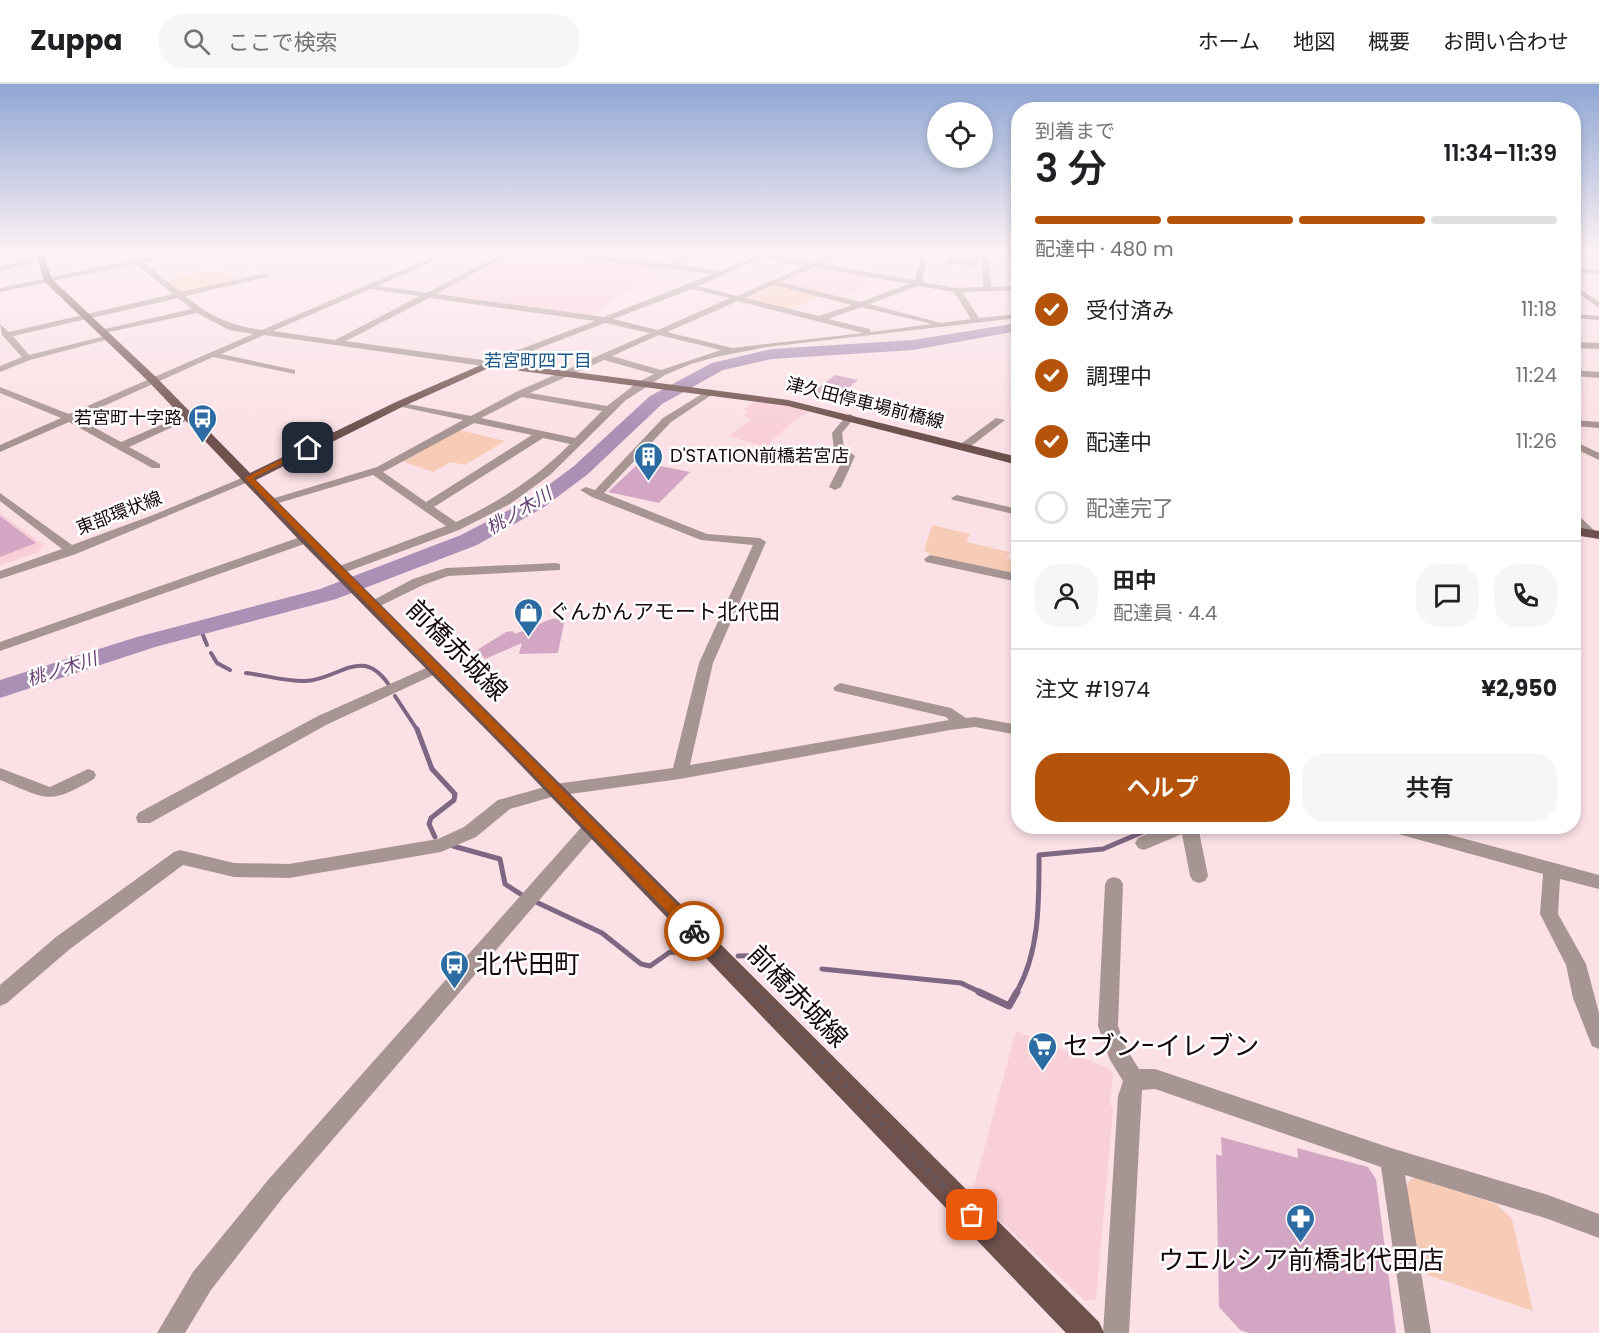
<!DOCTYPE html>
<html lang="ja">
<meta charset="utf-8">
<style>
body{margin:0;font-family:Poppins,"Noto Sans JP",sans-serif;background:#f6f6f6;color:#202124;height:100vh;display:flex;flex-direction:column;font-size:22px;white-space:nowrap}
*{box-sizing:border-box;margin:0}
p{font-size:20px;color:#757577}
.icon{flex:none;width:33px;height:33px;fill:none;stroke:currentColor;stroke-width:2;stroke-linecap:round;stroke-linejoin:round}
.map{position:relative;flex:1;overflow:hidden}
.details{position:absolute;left:1011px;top:18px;width:570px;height:732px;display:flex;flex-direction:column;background:#fff;border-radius:24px;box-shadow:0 3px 9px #0003}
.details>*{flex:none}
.fabs{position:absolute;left:927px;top:18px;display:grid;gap:12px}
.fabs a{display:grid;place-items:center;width:66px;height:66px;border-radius:50%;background:#fff;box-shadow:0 3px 9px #0003;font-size:30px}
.pin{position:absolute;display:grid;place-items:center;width:51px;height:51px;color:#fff;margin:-26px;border-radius:12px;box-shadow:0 3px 9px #0006}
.courier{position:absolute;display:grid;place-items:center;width:60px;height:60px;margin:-30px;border:4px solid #b45309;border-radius:50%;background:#fff;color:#222;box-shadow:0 2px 8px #0007}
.headline em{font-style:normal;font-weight:600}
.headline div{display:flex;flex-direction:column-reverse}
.headline{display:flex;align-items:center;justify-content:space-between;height:102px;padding:0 24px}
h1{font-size:39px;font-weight:600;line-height:45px}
.bar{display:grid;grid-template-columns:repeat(4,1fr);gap:9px 6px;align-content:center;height:72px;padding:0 24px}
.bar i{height:8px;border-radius:4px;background:#e0e0e0}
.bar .selected{background:#b45309}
.bar p{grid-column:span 4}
.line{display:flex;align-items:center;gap:15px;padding:0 24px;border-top:2px solid #e0e0e0}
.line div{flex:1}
.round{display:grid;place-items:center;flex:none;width:63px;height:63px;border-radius:24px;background:#f6f6f6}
ol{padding:0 24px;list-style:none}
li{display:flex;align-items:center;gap:18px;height:66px}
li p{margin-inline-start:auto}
li .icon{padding:6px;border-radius:50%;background:#b45309;color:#fff;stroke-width:4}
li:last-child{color:#757577}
li i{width:33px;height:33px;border:3px solid #e0e0e0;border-radius:50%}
.button{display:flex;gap:12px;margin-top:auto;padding:12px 24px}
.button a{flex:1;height:69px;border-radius:24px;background:#b45309;color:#fff;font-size:24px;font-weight:600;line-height:69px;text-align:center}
.button a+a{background:#f6f6f6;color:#202124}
header{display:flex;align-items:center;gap:36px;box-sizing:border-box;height:84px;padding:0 30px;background:#fff;border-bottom:2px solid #e0e0e0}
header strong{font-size:28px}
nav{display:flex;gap:33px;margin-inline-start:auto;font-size:21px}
.search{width:420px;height:54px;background:#f6f6f6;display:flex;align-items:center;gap:15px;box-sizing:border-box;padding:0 21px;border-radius:24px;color:#757577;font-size:22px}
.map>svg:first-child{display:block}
.built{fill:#f9cfd8}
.green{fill:#f7ccb6}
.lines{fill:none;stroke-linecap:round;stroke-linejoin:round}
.stream-far2{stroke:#7e6782;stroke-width:4}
.stream-far1{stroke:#7e6782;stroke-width:5}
.stream{stroke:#7e6782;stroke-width:7}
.river{fill:#ab90b5;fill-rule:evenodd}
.building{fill:#d3a7c3}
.minor{fill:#a79593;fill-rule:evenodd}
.major{fill:#6f514d;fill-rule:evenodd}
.route{fill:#b45309}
.done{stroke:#665458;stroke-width:6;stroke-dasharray:0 10.8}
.labels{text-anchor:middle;stroke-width:5;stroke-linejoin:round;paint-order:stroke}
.far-neighbourhood-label{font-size:18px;fill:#1a5586;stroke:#fff}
.far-street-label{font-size:18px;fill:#16080c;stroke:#fff}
.far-poi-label{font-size:18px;fill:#16080c;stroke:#fff;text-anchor:end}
.far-water-label{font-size:18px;font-style:italic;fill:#664073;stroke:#fff}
.poi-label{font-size:21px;fill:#16080c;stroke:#fff;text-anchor:start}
.near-street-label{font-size:26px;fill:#16080c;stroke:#fff}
.near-poi-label{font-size:26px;fill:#16080c;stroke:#fff;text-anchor:start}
</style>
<header>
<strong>Zuppa</strong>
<div class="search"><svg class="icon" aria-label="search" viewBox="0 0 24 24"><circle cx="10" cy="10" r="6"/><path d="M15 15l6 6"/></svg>ここで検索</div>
<nav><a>ホーム</a><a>地図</a><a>概要</a><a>お問い合わせ</a></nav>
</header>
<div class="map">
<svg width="1599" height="1249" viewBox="0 0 1599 1249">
<rect width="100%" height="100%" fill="#fbe1e6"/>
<path class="built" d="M 514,169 L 552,169 L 665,183 L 589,232 L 437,210 Z
M 810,184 L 815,184 L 881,195 L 841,214 L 781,199 Z
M 755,317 L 787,321 L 811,326 L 789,341 L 766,363 L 728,352 L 752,335 L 743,332 L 748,328 L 743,326 Z
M 0,429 L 44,461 L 37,469 L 0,481 Z
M 1016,947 L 1110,985 L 1113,991 L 1110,1018 L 1113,1027 L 1096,1216 L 1085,1217 L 972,1110 Z"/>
<path class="green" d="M 219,185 L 237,197 L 181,210 L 166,197 Z
M 774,201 L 820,212 L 789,226 L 747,215 Z
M 460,346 L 505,357 L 465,381 L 451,378 L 433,388 L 402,377 Z
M 932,441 L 970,450 L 966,458 L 1010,468 L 1006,474 L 1018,477 L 1014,491 L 935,473 L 924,467 Z
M 1417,1093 L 1496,1120 L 1512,1135 L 1533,1227 L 1419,1188 L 1406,1104 L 1410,1096 Z"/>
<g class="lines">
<path class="stream-far2" d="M 200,544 L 207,561
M 211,569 L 217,579 L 230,586
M 246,589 C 265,591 287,598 306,597 C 340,595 362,561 389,601
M 395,612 L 418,647"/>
<path class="stream-far1" d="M 417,645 L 432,685 L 455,710 L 454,716 L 431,734 L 429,740 L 435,753
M 453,762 L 500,775 L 505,800 L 522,811
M 536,818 L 602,849 L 641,880 L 650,882 L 670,868 L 695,869
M 738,872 L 769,871
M 822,885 L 961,899 L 982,909
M 1016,909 C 1040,868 1039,817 1039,771 L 1103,765 L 1157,742"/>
<path class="stream" d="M 979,908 L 1009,922 L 1017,908"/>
<path class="river" d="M 1018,239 L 1018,247 L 913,266 L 772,275 L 723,286 L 662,320 L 588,390 L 544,423 L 477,461 L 336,515 L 155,563 L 0,614 L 0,596 L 137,553 L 320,505 L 461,451 L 530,415 L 574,382 L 650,312 L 712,279 L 772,265 L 913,256 Z"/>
</g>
<path class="building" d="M 949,169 L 979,170 L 977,182 L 947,180 Z
M 835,291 L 858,296 L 836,314 L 813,308 Z
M 640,378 L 690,388 L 659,419 L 608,408 Z
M 0,432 L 36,459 L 0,473 Z
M 565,534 L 558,569 L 519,570 L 522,559 L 485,575 L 477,566 L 506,548 L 513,547 L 515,550 L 551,535 Z
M 1221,1053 L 1298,1074 L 1297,1064 L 1368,1083 L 1376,1095 L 1396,1249 L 1249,1249 L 1240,1246 L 1219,1223 L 1216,1070 L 1222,1072 Z"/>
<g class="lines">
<path class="minor" d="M 130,169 L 136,169 L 140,175 L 183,169 L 144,179 L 181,208 L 268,189 L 268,193 L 185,212 C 212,233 228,241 262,246 L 442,169 L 451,169 L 378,202 L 427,209 L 504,169 L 512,169 L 436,210 L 604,233 L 713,190 L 560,171 L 557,169 L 669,180 L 688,169 L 695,169 L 677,181 L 721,187 L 764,169 L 812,179 L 835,169 L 843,169 L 821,180 L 915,196 L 921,169 L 928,169 L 922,198 L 957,204 L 983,203 L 982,169 L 989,169 L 991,203 L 1018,202 L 1018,206 L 962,208 L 979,234 L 1018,230 L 1018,234 L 767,263 L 716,273 L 691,280 L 665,291 L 626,316 L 550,391 L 510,420 L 459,446 L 338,491 L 334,490 L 334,484 L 446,442 L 373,391 L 272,421 L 266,418 L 268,416 L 377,383 L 463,336 L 397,322 L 397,318 L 471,332 L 518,307 L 650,249 L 605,239 L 490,283 L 264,251 L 221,270 L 295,286 L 295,290 L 213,273 L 77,334 L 121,358 L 184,331 L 190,331 L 190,335 L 129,363 L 160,380 L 160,384 L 152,384 L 69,338 L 0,368 L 0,361 L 61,334 L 0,309 L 0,303 L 69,330 L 253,250 L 229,246 L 197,229 L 100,250 L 96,247 L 192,225 L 178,214 L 13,252 L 29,271 L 109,251 L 113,254 L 30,276 L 0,288 L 0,282 L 22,273 L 2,251 L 0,240 L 9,248 L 173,210 L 136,180 L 0,208 L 0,204 L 133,176 ZM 762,174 L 805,182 L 737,212 L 698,202 ZM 814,183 L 909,200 L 860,218 L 780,198 ZM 773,201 L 774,201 L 852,221 L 819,232 L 745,214 ZM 918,202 L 954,208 L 971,235 L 941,239 L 869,220 ZM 370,205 L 420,212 L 335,256 L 273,247 ZM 692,205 L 730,214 L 658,246 L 613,235 ZM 429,214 L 595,237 L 489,277 L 346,257 ZM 738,217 L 863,249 L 732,264 L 667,248 ZM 861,223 L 932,240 L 871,248 L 870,245 L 828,235 ZM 659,251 L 721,266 L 661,286 L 612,272 ZM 604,276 L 654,290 L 638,298 L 607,322 L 530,309 ZM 522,313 L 602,327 L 575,354 L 481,334 ZM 474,339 L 532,351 L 426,418 L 383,388 ZM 543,354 L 570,360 C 536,394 499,418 456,438 L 434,423 Z
M 378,169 L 388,169 L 366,177 L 362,175 Z
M 1591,169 L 1599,169 L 1599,174 Z
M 39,172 L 42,176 L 0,187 L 0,183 Z
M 1574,184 L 1599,186 L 1599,190 L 1574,188 Z
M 1574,201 L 1599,218 L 1599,224 L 1574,206 Z
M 1574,230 L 1599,232 L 1599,236 L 1574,234 Z
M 1574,258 L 1599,259 L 1599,265 L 1574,264 Z
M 1574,286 L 1599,288 L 1599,294 L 1574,292 Z
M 710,305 L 715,308 L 713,310 L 671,338 L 604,409 L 707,450 L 760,454 L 766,458 L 713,579 L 690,681 L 949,636 L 946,633 L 835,607 L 833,604 L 840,599 L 951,624 L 966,634 L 975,633 L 1018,641 L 1018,651 L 975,643 L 950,646 L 680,695 L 555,712 L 510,725 L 476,753 L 441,768 L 289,794 L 234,793 L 183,781 L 70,865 L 7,919 L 0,922 L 0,901 L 56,853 L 174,768 L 180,766 L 234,779 L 289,780 L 438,755 L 464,743 L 498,716 L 555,700 L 673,684 L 699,579 L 753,461 L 701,456 L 592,413 L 580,406 L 586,403 L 595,406 L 663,334 Z
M 850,330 L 855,333 L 842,349 L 844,364 L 855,372 L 841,403 L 835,406 L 829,403 L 844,373 L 834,365 L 832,349 L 847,331 Z
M 996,334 L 1005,336 L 966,366 L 958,366 L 958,362 Z
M 1574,336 L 1599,338 L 1599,344 L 1574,342 Z
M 1574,357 L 1599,369 L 1599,376 L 1574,364 Z
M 249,391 L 253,392 L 253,396 L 76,470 L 0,495 L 0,487 L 62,465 L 0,417 L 0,409 L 72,461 L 153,431 Z
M 957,411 L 1018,425 L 1018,431 L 953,416 L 951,414 Z
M 1574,430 L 1578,431 L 1595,447 L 1595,453 L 1587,453 L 1574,439 Z
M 306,451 L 312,455 L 310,458 L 0,567 L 0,558 Z
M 930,471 L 1018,490 L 1018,498 L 926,478 L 924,475 Z
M 556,479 L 560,480 L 560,486 L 448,492 L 423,501 L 376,524 L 371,525 L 364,521 L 413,495 L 446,484 Z
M 435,580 L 442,585 L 440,588 L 328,640 L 150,739 L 138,739 L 136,734 L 138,729 L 318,632 Z
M 0,684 L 50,703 L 88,685 L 94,687 L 96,691 L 94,695 C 47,722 48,715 0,696 Z
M 592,736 L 598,738 L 601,743 L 598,748 L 284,1112 L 211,1206 L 185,1249 L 157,1249 L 193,1188 L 268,1096 L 586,738 Z
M 1165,742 L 1198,742 L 1208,792 L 1205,797 L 1199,799 L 1193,797 L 1190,792 L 1182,750 L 1144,766 L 1138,764 L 1135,759 L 1138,754 Z
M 1383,742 L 1417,742 L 1599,791 L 1599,805 L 1560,795 L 1558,830 L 1586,880 L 1599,929 L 1599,965 L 1592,962 L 1573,914 L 1566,881 L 1540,830 L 1543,790 L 1391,748 L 1385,747 Z
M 1114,793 L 1120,795 L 1123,800 L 1118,942 L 1126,964 L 1139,985 L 1155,985 L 1391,1064 L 1548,1111 L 1599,1130 L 1599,1154 L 1548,1135 L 1405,1091 L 1431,1249 L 1405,1249 L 1381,1083 L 1155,1005 L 1142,1006 L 1129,1249 L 1103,1249 L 1118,1012 L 1123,997 L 1110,976 L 1098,942 L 1105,800 L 1108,795 Z"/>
<path class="major" d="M 35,169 L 43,169 L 52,195 L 157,294 L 250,389 L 396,318 L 490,277 L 788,316 L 1018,373 L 1018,381 L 788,322 L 491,283 L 404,322 L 256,396 L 1099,1238 L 1104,1249 L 1066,1249 L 508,668 L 301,458 L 149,298 L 45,198 Z
M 1574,443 L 1599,447 L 1599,455 L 1574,451 Z"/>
</g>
<linearGradient id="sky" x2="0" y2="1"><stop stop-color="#8fa6d4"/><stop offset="0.49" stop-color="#fdf2f4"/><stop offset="1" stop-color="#fdf2f4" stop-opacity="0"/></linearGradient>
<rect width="1599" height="343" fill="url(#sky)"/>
<path class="route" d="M 306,363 L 312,364 L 253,394 L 699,843 L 699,851 L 690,851 L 245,394 Z"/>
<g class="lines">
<path class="done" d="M 694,847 L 972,1131"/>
</g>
<defs>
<symbol id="bus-pin" viewBox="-11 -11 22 30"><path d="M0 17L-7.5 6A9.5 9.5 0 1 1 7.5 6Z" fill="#2c6ca3" stroke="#fff"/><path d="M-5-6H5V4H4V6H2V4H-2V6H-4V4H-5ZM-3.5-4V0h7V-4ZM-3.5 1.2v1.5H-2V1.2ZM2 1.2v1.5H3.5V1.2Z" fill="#fff"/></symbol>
<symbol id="building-pin" viewBox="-11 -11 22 30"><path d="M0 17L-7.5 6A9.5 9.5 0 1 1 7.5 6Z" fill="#2c6ca3" stroke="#fff"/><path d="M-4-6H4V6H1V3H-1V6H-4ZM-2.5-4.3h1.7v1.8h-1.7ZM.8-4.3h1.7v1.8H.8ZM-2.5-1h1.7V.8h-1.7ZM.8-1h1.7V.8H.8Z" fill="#fff"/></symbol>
<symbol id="shop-pin" viewBox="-11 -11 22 30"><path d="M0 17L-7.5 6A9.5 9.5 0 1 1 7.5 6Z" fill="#2c6ca3" stroke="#fff"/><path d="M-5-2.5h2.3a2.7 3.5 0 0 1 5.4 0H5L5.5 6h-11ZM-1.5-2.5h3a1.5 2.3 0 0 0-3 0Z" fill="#fff"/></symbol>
<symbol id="supermarket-pin" viewBox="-11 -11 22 30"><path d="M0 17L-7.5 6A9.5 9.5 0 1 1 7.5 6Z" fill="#2c6ca3" stroke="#fff"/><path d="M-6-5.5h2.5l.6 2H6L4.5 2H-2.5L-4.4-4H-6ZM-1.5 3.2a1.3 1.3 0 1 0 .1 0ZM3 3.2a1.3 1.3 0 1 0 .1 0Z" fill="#fff"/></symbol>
<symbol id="pharmacy-pin" viewBox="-11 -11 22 30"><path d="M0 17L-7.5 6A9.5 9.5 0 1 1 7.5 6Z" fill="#2c6ca3" stroke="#fff"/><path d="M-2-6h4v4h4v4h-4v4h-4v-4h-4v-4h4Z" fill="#fff"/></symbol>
</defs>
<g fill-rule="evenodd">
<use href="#bus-pin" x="186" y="318" width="33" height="45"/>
<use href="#building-pin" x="632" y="356" width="33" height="45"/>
<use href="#shop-pin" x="512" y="512" width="33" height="45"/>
<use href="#bus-pin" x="438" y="864" width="33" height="45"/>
<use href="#supermarket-pin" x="1026" y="946" width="33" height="45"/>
<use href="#pharmacy-pin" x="1284" y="1118" width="33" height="45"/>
</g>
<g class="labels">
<g class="far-neighbourhood-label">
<text x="538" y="283">若宮町四丁目</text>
</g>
<g class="far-street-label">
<text transform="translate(865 319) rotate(14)" y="6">津久田停車場前橋線</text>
<text transform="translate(119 429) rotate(-21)" y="6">東部環状線</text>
</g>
<g class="far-poi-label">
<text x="182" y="340">若宮町十字路</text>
<text x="670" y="378" text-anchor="start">D'STATION前橋若宮店</text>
</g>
<g class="far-water-label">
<text transform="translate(519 427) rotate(-31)" y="6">桃ノ木川</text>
<text transform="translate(62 585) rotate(-18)" y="6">桃ノ木川</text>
</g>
<g class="poi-label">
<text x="549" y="535">ぐんかんアモート北代田</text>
</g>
<g class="near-street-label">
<text transform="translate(457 566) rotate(45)" y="9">前橋赤城線</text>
<text transform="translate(798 912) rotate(46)" y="9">前橋赤城線</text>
</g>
<g class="near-poi-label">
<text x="476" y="889">北代田町</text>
<text x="1063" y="971">セブン-イレブン</text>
<text x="1301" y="1185" text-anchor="middle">ウエルシア前橋北代田店</text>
</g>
</g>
</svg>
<div class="fabs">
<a><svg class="icon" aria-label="locate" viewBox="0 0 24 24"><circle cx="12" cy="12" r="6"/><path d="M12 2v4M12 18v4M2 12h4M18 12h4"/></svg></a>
</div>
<div class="pin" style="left:972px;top:1131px;background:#ea580c"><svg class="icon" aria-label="bag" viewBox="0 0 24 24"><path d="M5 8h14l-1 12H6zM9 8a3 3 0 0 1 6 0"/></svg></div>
<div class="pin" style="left:308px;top:364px;background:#1f2937"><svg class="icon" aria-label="home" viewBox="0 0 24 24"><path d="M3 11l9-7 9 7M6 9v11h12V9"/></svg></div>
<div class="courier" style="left:694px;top:847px"><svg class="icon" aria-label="bike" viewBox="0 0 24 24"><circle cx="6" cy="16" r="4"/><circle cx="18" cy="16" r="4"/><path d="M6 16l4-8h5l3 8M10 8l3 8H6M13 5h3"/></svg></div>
<section class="details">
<div class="headline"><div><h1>3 分</h1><p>到着まで</p></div><em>11:34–11:39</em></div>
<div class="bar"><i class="selected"></i><i class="selected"></i><i class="selected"></i><i></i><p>配達中 · 480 m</p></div>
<ol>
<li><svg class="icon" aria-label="check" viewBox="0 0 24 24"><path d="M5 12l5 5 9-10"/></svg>受付済み<p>11:18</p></li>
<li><svg class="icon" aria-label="check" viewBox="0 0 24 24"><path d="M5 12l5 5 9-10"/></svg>調理中<p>11:24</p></li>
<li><svg class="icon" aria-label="check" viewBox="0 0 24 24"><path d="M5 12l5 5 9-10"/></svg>配達中<p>11:26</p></li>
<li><i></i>配達完了</li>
</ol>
<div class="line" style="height:108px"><a class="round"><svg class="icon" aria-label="person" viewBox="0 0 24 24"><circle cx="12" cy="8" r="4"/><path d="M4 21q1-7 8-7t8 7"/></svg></a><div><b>田中</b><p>配達員 · 4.4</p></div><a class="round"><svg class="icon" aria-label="chat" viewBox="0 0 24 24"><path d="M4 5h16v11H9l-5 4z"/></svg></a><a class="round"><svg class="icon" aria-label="phone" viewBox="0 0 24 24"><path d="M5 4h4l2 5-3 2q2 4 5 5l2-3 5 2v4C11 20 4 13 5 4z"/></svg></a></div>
<div class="line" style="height:78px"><div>注文 #1974</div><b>¥2,950</b></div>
<div class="button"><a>ヘルプ</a><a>共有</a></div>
</section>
</div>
